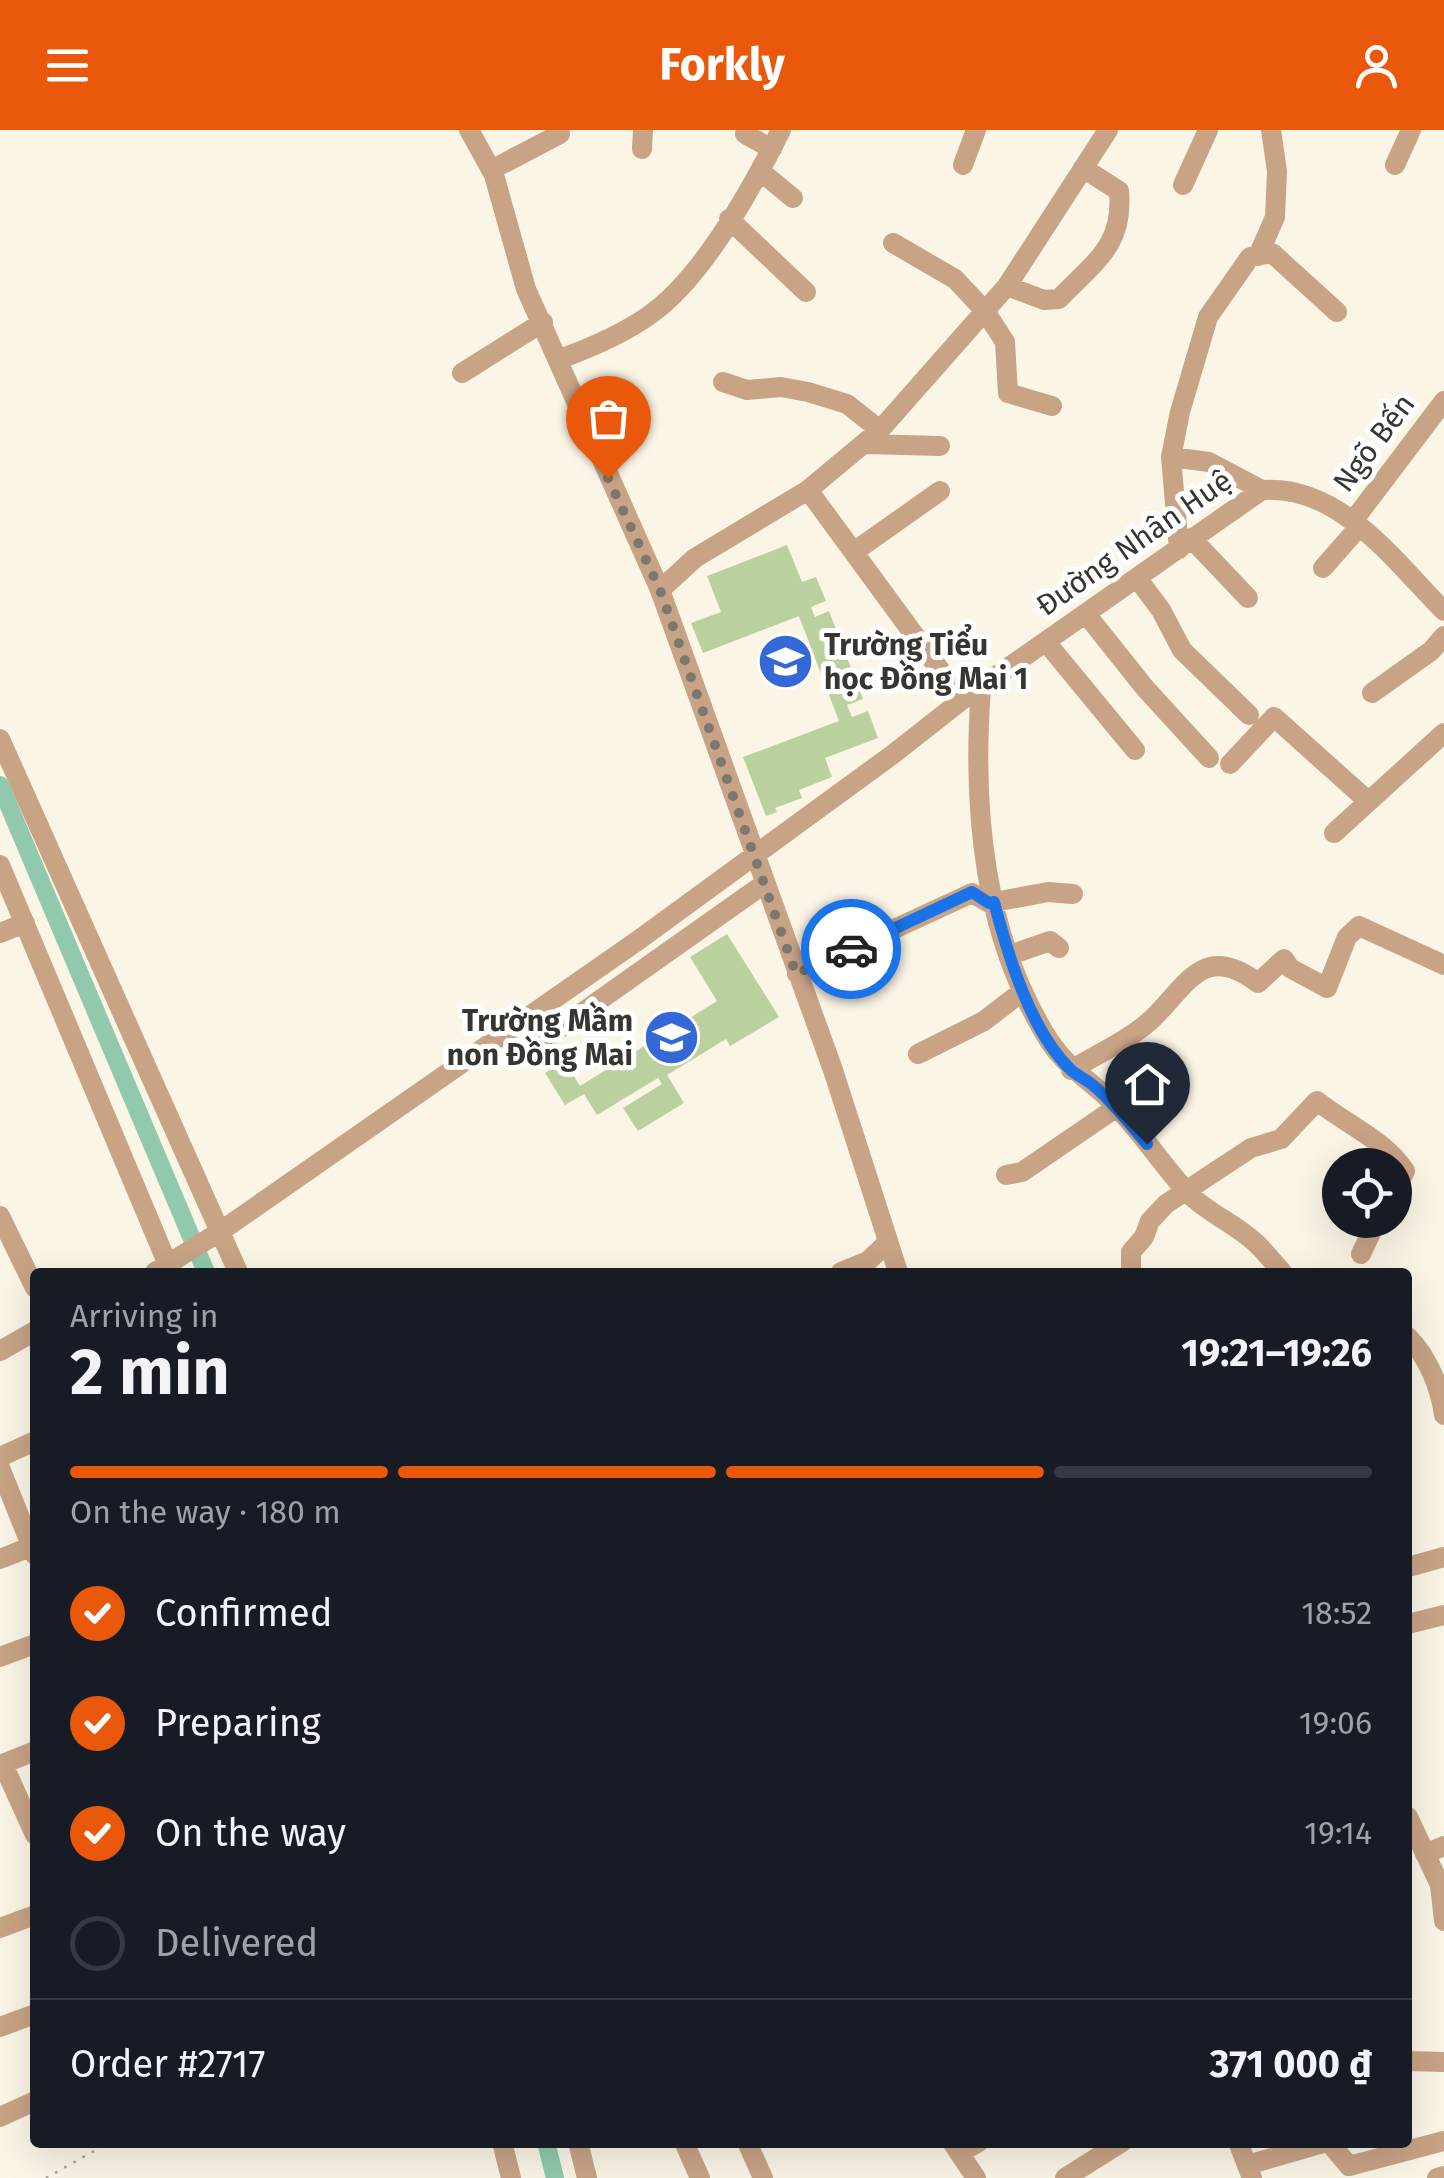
<!DOCTYPE html>
<meta charset="utf-8">
<style>
body{margin:0;font-family:"Fira Sans",sans-serif;background:#20242c;color:#f1f3f6;height:100vh;display:flex;flex-direction:column;font-size:38px;white-space:nowrap}
*{box-sizing:border-box;margin:0}
p{font-size:32px;color:#9ea1a6}
.icon{flex:none;width:55px;height:55px;fill:none;stroke:currentColor;stroke-width:2;stroke-linecap:round;stroke-linejoin:round}
.map{position:relative;flex:1;overflow:hidden}
.side{position:absolute;left:30px;top:1138px;width:1382px;height:880px;display:flex;flex-direction:column;background:#171b24;border-radius:10px;box-shadow:0 10px 40px #0002}
.side>*{flex:none}
.buttons{position:absolute;left:1322px;top:1018px;display:grid;gap:20px}
.buttons a{display:grid;place-items:center;width:90px;height:90px;border-radius:50%;background:#171b24;box-shadow:0 10px 40px #0002;font-size:50px}
.pin{position:absolute;display:grid;place-items:center;width:85px;height:85px;color:#fff;margin:-102px -42px;border-radius:50% 50% 50% 0;rotate:-45deg;box-shadow:0 0 10px #0007}
.pin .icon{rotate:45deg}
.courier{position:absolute;display:grid;place-items:center;width:100px;height:100px;margin:-50px;border:8px solid #1a73e8;border-radius:50%;background:#fff;color:#222;box-shadow:0 2px 12px #0007}
.headline em{font-style:normal;font-weight:700}
.headline div{display:flex;flex-direction:column-reverse}
.headline{display:flex;align-items:center;justify-content:space-between;height:170px;padding:0 40px}
h1{font-size:65px;font-weight:700;line-height:75px}
.bar{display:grid;grid-template-columns:repeat(4,1fr);gap:15px 10px;align-content:center;height:120px;padding:0 40px}
.bar i{height:12px;border-radius:8px;background:#363941}
.bar .active{background:#ea580c}
.bar p{grid-column:span 4}
.line{display:flex;align-items:center;gap:25px;padding:0 40px;border-top:2px solid #363941}
.line div{flex:1}
ol{padding:0 40px;list-style:none}
li{display:flex;align-items:center;gap:30px;height:110px}
li p{margin-inline-start:auto}
li .icon{padding:10px;border-radius:50%;background:#ea580c;color:#fff;stroke-width:4}
li:last-child{color:#9ea1a6}
li i{width:55px;height:55px;border:5px solid #363941;border-radius:50%}
header{display:flex;justify-content:space-between;align-items:center;height:130px;padding:0 40px;background:#ea580c;color:#fff;font-size:45px;font-weight:700}
.map>svg:first-child{display:block}
.lines{fill:none;stroke-linecap:round;stroke-linejoin:round}
.canal{stroke:#90c9ac;stroke-width:18}
.building{fill:#bad19f}
.path{stroke:#a5a296;stroke-width:2.5;stroke-dasharray:2.5 8;stroke-linecap:butt}
.minor{stroke:#c8a386;stroke-width:20}
.done{stroke:#7b786f;stroke-width:10;stroke-dasharray:0 18}
.route{stroke:#1a73e8;stroke-width:12}
.labels{text-anchor:middle;stroke-width:10;stroke-linejoin:round;paint-order:stroke}
.street-label{font-size:30px;fill:#37352f;stroke:#fff}
.poi-label{font-size:30px;font-weight:bold;fill:#37352f;stroke:#fff;text-anchor:start}
</style>
<header><svg class="icon" aria-label="menu" viewBox="0 0 24 24"><path d="M4 6h16M4 12h16M4 18h16"/></svg>Forkly<svg class="icon" aria-label="person" viewBox="0 0 24 24"><circle cx="12" cy="8" r="4"/><path d="M4 21q1-7 8-7t8 7"/></svg></header>
<div class="map">
<svg width="1444" height="2048" viewBox="0 0 1444 2048">
<rect width="100%" height="100%" fill="#faf5e5"/>
<g class="lines">
<path class="canal" d="M 0,655 L 206,1142
M 546,2012 L 555,2048"/>
</g>
<path class="building" d="M 787,415 L 802,452 L 816,447 L 826,471 L 811,477 L 815,487 L 829,481 L 863,569 L 847,575 L 852,587 L 868,581 L 878,608 L 825,628 L 832,647 L 799,660 L 802,668 L 775,678 L 777,682 L 766,686 L 743,627 L 839,591 L 799,486 L 703,523 L 691,493 L 721,482 L 707,446 Z
M 727,804 L 779,887 L 730,916 L 726,909 L 667,945 L 684,973 L 638,1001 L 623,978 L 662,954 L 658,948 L 597,985 L 584,964 L 565,975 L 545,943 L 564,931 L 580,956 L 717,871 L 690,827 Z"/>
<g class="lines">
<path class="path" d="M 46,2048 L 110,2012"/>
<path class="minor" d="M 469,0 L 494,45 L 526,159 L 660,460 L 833,940 L 898,1142
M 745,4 L 772,19
M 642,19 L 643,0
M 963,35 L 976,0
M 1395,35 L 1411,0
M 491,40 L 560,4
M 760,41 L 793,68
M 1183,55 L 1208,0
M 729,89 L 806,162
M 893,113 L 955,149 L 985,181 L 1005,212 L 1008,263 L 1052,276
M 1258,126 L 1275,87 L 1277,41 L 1271,0
M 1007,156 L 1044,170 L 1059,169 C 1094,132 1124,116 1119,61 L 1083,38
M 560,229 C 590,218 625,203 651,184 C 704,146 752,58 781,0
M 462,243 L 543,192
M 723,252 L 747,260 L 781,257 L 808,262 L 847,274 L 880,300
M 866,314 L 940,316
M 1171,327 L 1209,332 L 1262,360
M 808,360 L 962,570
M 1353,391 L 1444,271
M 1191,408 L 1248,468
M 1179,419 L 1171,327 L 1180,282 L 1208,187 L 1250,127 L 1272,123 L 1337,182
M 855,421 L 940,361
M 1323,438 L 1359,397
M 1137,448 L 1161,480 L 1182,520 L 1249,585
M 660,460 L 695,428 L 808,360 L 880,300 L 1007,156 L 1108,0
M 1086,484 L 1145,558 L 1209,628
M 1046,512 L 1135,620
M 981,558 C 972,679 983,807 1050,912 C 1068,939 1094,953 1116,976 C 1142,1003 1163,1036 1189,1064 C 1209,1084 1236,1094 1257,1114 C 1266,1123 1274,1133 1282,1142
M 1372,563 L 1431,521 L 1444,506
M 0,609 L 238,1142
M 1230,634 L 1274,587 L 1368,671
M 1334,703 L 1444,603
M 0,735 L 171,1142
M 0,803 L 25,793
M 1010,825 L 1050,811 L 1059,818
M 797,844 L 972,763 L 989,773 L 1048,762 L 1073,764
M 918,924 L 984,891 L 1023,861
M 522,925 L 764,754
M 1071,940 C 1097,924 1129,910 1151,890 C 1187,856 1203,811 1258,853 L 1284,829 L 1290,838 L 1327,858 L 1347,807 L 1359,796 L 1444,835
M 1006,1045 L 1022,1042 L 1117,977
M 0,1086 L 35,1158
M 1361,1124 L 1377,1090
M 155,1142 L 221,1101 L 640,809 L 892,625 L 962,570 L 1262,360 C 1340,354 1395,432 1444,481
M 841,1142 L 868,1131 L 887,1113
M 1131,1142 L 1131,1122 L 1144,1107 L 1150,1091 L 1166,1074 L 1251,1018 L 1281,1009 L 1317,971 C 1346,994 1385,1010 1405,1041 L 1395,1061
M 1408,1207 C 1428,1227 1440,1257 1444,1285
M 0,1221 L 35,1201
M 0,1327 L 35,1311
M 0,1338 L 35,1425
M 0,1429 L 35,1415
M 1408,1437 L 1444,1427
M 1408,1494 L 1444,1485
M 0,1527 L 35,1514
M 3,1634 L 35,1705
M 0,1635 L 35,1621
M 1408,1687 L 1440,1755 L 1444,1791
M 1425,1724 L 1444,1716
M 0,1798 L 35,1785
M 0,1897 L 35,1884
M 1408,1931 L 1444,1932
M 0,1987 L 35,1971
M 502,2012 L 511,2048
M 578,2012 L 587,2048
M 684,2012 L 700,2048
M 747,2012 L 763,2048
M 952,2012 L 976,2048
M 1238,2012 L 1252,2048
M 1329,2012 L 1349,2036 L 1444,2011
M 959,2023 L 979,2012
M 1247,2035 L 1327,2012
M 1065,2048 L 1122,2012
M 1437,2048 L 1444,2046"/>
</g>
<g class="lines">
<path class="done" d="M 608,348 L 660,460 L 796,844 L 851,819"/>
<path class="route" d="M 851,819 L 972,762 L 989,773 L 994,772 C 1008,825 1030,900 1070,939 C 1077,946 1088,950 1095,957 C 1115,974 1130,994 1147,1014"/>
</g>
<defs>
<symbol id="school-disc" viewBox="-11 -11 22 22"><circle r="9.5" fill="#3468d7" stroke="#fff"/><path d="M0-5L7-2L0 1L-7-2ZM-4 1L0 2.5L4 1V4Q0 6-4 4Z" fill="#fff"/></symbol>
</defs>
<g fill-rule="evenodd">
<use href="#school-disc" x="754" y="500" width="63" height="63"/>
<use href="#school-disc" x="640" y="876" width="63" height="63"/>
</g>
<g class="labels">
<g class="street-label">
<text transform="translate(1374 313) rotate(-53)" y="10">Ngõ Bến</text>
<text transform="translate(1134 413) rotate(-35)" y="10">Đường Nhân Huệ</text>
</g>
<g class="poi-label">
<text x="824" y="525">Trường Tiểu<tspan x="824" dy="34">học Đồng Mai 1</tspan></text>
<text x="633" y="901" text-anchor="end">Trường Mầm<tspan x="633" dy="34">non Đồng Mai</tspan></text>
</g>
</g>
</svg>
<div class="buttons">
<a><svg class="icon" aria-label="locate" viewBox="0 0 24 24"><circle cx="12" cy="12" r="6"/><path d="M12 2v4M12 18v4M2 12h4M18 12h4"/></svg></a>
</div>
<div class="pin" style="left:608px;top:348px;background:#ea580c"><svg class="icon" aria-label="bag" viewBox="0 0 24 24"><path d="M5 8h14l-1 12H6zM9 8a3 3 0 0 1 6 0"/></svg></div>
<div class="pin" style="left:1147px;top:1014px;background:#1f2937"><svg class="icon" aria-label="home" viewBox="0 0 24 24"><path d="M3 11l9-7 9 7M6 9v11h12V9"/></svg></div>
<div class="courier" style="left:851px;top:819px"><svg class="icon" aria-label="car" viewBox="0 0 24 24"><path d="M5 17H2v-5l4-1 3-4h7l3 4 3 1v5h-3M9 17h6M6 11h13"/><circle cx="7" cy="17" r="2"/><circle cx="17" cy="17" r="2"/></svg></div>
<section class="side">
<div class="headline"><div><h1>2 min</h1><p>Arriving in</p></div><em>19:21–19:26</em></div>
<div class="bar"><i class="active"></i><i class="active"></i><i class="active"></i><i></i><p>On the way · 180 m</p></div>
<ol>
<li><svg class="icon" aria-label="check" viewBox="0 0 24 24"><path d="M5 12l5 5 9-10"/></svg>Confirmed<p>18:52</p></li>
<li><svg class="icon" aria-label="check" viewBox="0 0 24 24"><path d="M5 12l5 5 9-10"/></svg>Preparing<p>19:06</p></li>
<li><svg class="icon" aria-label="check" viewBox="0 0 24 24"><path d="M5 12l5 5 9-10"/></svg>On the way<p>19:14</p></li>
<li><i></i>Delivered</li>
</ol>
<div class="line" style="height:130px"><div>Order #2717</div><b>371 000 ₫</b></div>
</section>
</div>
